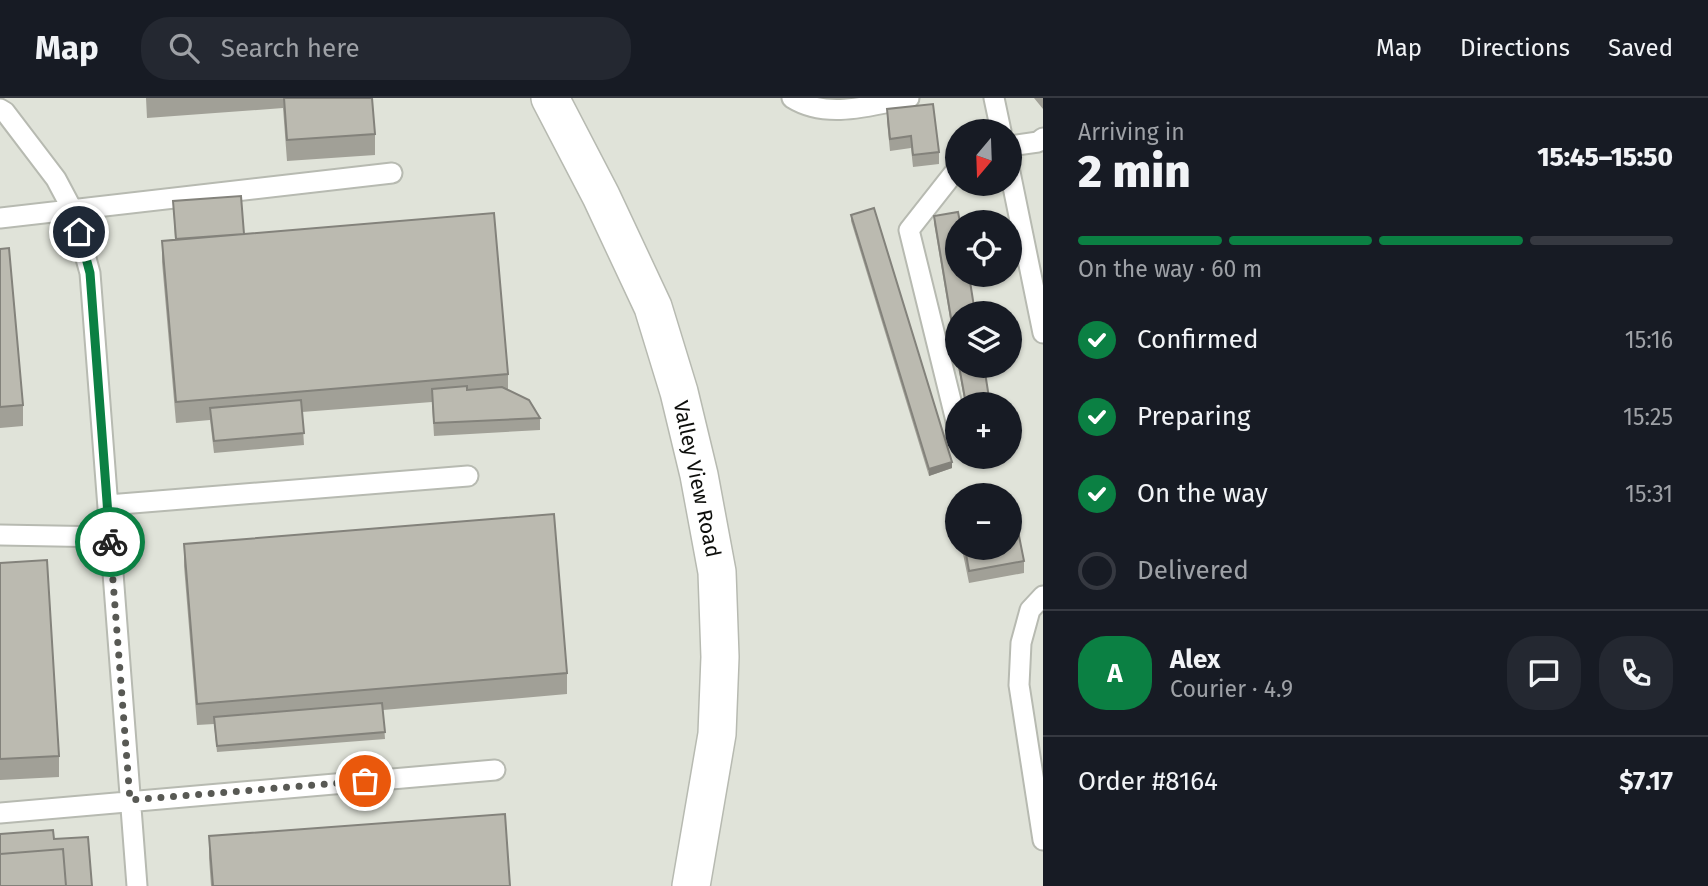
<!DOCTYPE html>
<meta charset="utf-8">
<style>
body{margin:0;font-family:"Fira Sans",sans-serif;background:#242831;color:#f1f3f6;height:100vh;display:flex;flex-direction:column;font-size:26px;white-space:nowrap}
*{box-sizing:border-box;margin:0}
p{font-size:23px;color:#9ea1a6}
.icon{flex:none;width:38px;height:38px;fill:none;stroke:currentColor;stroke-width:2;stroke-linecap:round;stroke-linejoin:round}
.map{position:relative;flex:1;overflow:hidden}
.details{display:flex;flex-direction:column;background:#171b24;width:665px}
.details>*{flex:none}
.needle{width:46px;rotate:199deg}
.tools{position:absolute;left:945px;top:21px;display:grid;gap:14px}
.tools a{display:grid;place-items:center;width:77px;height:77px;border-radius:50%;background:#171b24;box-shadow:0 2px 5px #0004;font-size:35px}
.pin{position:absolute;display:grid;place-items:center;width:60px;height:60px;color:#fff;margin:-30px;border:4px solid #fff;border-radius:50%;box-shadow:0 2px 7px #0007}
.courier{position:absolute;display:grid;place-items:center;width:70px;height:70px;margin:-35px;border:5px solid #0b8043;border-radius:50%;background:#fff;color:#222;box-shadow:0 2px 9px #0007}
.headline em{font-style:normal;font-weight:800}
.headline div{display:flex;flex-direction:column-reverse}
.headline{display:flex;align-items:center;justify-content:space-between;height:119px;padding:0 35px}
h1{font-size:46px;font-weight:800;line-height:52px}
.bar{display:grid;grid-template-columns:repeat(4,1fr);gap:10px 7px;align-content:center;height:84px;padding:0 35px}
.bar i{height:9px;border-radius:5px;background:#363941}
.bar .current{background:#0b8043}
.bar p{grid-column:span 4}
.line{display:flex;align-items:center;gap:18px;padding:0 35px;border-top:2px solid #363941}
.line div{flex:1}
.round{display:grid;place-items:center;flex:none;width:74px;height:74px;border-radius:28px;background:#242831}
ol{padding:0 35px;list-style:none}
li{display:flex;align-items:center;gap:21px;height:77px}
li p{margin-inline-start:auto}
li .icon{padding:7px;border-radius:50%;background:#0b8043;color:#fff;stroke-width:4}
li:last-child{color:#9ea1a6}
li i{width:38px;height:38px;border:4px solid #363941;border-radius:50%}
header{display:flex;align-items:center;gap:42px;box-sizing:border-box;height:98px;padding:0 35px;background:#171b24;border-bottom:2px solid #363941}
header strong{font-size:33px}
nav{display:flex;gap:38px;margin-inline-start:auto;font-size:24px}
.search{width:490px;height:63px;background:#242831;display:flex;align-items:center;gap:18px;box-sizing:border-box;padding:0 24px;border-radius:28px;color:#9ea1a6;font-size:26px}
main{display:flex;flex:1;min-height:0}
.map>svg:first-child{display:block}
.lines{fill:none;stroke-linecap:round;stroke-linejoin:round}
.lane-casing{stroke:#b7bab1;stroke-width:23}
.street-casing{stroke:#b7bab1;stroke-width:40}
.lane{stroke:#fff;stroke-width:19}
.street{stroke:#fff;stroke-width:37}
.wall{fill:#a1a097}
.shaded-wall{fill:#83827b}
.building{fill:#bbbab0;stroke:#83827b;stroke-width:2}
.done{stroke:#585954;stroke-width:7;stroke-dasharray:0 12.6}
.route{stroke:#0b8043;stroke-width:9}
.labels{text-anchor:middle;stroke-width:7;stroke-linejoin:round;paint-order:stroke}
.street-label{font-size:21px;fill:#0e0f0c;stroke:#fff}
</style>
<header>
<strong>Map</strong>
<div class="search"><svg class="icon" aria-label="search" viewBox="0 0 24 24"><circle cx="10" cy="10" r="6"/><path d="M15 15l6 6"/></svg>Search here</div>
<nav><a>Map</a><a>Directions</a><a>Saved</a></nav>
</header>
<main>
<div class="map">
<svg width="1043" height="788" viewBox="0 0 1043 788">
<rect width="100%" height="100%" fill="#e0e3d9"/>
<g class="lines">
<defs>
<path id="lane" d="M 792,0 C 827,22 872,7 909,0
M 994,0 L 1001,33
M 0,11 L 5,14 L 56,81 L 73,113 L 90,175 L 137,788
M 1010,48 L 1038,44 L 1043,40
M 957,71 L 909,132 L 957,327
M 1010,74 L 1043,235
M 0,120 L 392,75
M 108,407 L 468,378
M 0,437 L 110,439
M 1043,498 L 1030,512 L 1021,545 L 1019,587 L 1043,742
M 0,715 L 495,672"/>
<path id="street" d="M 550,0 L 601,98 L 653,209 L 679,294 L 699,377 L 717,474 L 720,559 L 717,636 L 691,788"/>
</defs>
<use href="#lane" class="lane-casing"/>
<use href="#street" class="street-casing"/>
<use href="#lane" class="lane"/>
<use href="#street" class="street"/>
</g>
<path class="wall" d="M 146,0 L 372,0 L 375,36 L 375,57 L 287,63 L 283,10 L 147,20 Z
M 1034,0 L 1043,0 L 1043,11 Z
M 887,11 L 939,54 L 939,66 L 913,69 L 911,50 L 890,53 L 887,23 Z
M 173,103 L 244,136 L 508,276 L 508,292 L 540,320 L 540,332 L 434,338 L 432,304 L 302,314 L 304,347 L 214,355 L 210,322 L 176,325 L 162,164 L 162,143 L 175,141 Z
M 851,117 L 952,370 L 929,378 L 851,123 Z
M 934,118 L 957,215 L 957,262 L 934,125 Z
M 0,151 L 23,307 L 23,328 L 0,330 Z
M 958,268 L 984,268 L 990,306 L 965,306 Z
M 184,446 L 567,575 L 567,596 L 383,612 L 385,641 L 217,654 L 214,626 L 197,627 L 184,468 Z
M 963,450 L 1010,450 L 1024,463 L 1024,475 L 969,485 L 963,456 Z
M 0,465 L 59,658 L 59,679 L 0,682 Z
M 209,738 L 510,788 L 211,788 L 209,760 Z"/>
<path class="shaded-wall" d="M 952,364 L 952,370 L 929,378 L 929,371 Z"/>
<path class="building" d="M 284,0 L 372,0 L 375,36 L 287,42 Z
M 933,6 L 939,54 L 913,57 L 911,38 L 890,41 L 887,11 Z
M 241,98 L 244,136 L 176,141 L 173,103 Z
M 874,110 L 952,364 L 929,371 L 851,117 Z
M 958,114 L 960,124 L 957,124 L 957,177 L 969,177 L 975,215 L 957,215 L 957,256 L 934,118 Z
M 494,115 L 508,276 L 176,304 L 162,143 Z
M 9,150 L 23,307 L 0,309 L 0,151 Z
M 959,268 L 984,268 L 990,306 L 966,306 Z
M 467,288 L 467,292 L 502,289 L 529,302 L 540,320 L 434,325 L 432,291 Z
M 301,302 L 304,335 L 214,343 L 210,310 Z
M 554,416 L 567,575 L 197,606 L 184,446 Z
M 1018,433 L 1024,463 L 969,473 L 965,450 L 1010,450 L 1010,435 Z
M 47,462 L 59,658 L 0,661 L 0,465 Z
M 382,605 L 385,634 L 217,648 L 214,619 Z
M 505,716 L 510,788 L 213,788 L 209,738 Z
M 53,732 L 54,741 L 88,739 L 92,788 L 66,788 L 63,751 L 0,756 L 0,736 Z
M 63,751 L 66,788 L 0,788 L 0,756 Z"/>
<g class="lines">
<path class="done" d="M 110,444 L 130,702 L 365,683"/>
<path class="route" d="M 79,134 L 90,175 L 110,444"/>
</g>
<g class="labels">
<g class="street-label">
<text transform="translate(697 381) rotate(78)" y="7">Valley View Road</text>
</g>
</g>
</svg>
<div class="tools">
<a><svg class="needle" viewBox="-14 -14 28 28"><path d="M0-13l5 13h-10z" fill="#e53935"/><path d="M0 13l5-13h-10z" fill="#9ea1a6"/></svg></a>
<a><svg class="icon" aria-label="locate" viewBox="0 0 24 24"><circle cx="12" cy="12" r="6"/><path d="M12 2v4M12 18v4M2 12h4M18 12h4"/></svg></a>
<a><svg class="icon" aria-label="layers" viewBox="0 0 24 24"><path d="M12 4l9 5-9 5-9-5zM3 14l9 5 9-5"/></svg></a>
<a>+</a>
<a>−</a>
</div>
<div class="pin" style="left:365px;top:683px;background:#ea580c"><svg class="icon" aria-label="bag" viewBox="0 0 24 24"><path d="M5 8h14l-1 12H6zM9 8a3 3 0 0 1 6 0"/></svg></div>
<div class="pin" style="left:79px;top:134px;background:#1f2937"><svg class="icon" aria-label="home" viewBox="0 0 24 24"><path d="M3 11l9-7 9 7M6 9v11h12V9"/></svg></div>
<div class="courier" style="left:110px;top:444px"><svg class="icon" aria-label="bike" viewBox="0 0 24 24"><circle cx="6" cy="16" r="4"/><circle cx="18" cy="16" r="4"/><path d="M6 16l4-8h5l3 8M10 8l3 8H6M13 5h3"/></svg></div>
</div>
<section class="details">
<div class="headline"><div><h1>2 min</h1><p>Arriving in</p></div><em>15:45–15:50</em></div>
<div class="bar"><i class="current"></i><i class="current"></i><i class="current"></i><i></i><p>On the way · 60 m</p></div>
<ol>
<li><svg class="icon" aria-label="check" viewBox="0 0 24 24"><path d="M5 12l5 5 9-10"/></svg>Confirmed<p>15:16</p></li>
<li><svg class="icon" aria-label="check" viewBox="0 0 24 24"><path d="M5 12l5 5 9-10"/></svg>Preparing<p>15:25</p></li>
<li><svg class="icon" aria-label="check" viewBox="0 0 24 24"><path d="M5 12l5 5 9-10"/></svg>On the way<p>15:31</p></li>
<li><i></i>Delivered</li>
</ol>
<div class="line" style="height:126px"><b class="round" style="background:#0b8043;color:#fff">A</b><div><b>Alex</b><p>Courier · 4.9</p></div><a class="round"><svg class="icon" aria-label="chat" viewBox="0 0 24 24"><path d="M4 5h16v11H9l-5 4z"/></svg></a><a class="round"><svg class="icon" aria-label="phone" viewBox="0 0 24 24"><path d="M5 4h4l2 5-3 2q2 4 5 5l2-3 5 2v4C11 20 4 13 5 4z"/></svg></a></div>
<div class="line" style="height:91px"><div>Order #8164</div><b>$7.17</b></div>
</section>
</main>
